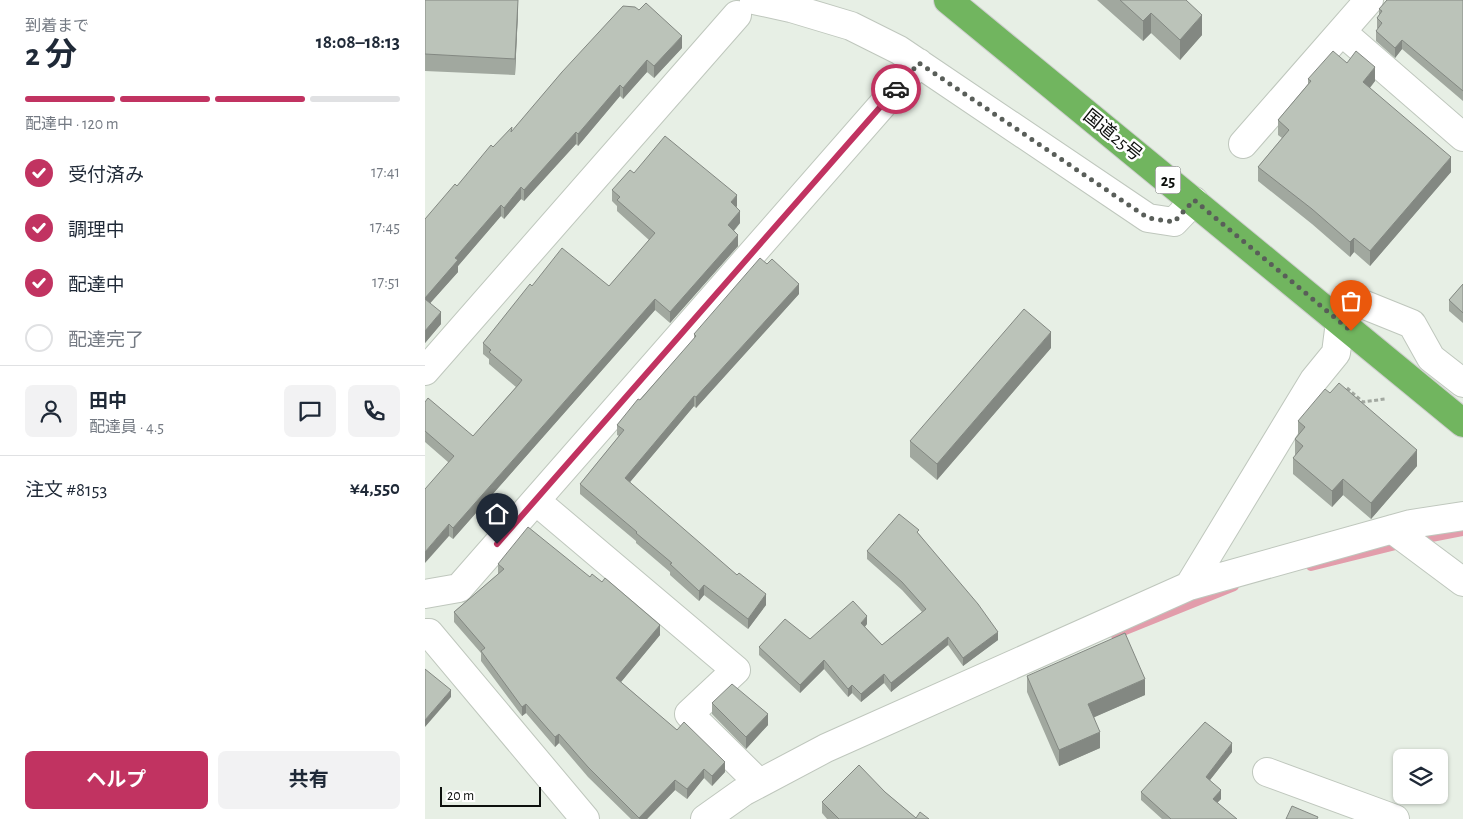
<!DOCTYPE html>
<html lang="ja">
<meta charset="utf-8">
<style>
body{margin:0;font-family:"Alegreya Sans","Noto Sans JP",sans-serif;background:#f2f2f3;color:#1f2937;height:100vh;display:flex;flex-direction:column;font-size:19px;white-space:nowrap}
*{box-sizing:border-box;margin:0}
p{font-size:16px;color:#747a83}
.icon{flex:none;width:28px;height:28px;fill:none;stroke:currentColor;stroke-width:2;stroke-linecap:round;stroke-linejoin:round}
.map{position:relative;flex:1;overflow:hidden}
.side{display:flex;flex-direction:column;background:#fff;width:425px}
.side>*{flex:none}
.fabs{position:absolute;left:968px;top:749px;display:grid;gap:10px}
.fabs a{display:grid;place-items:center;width:55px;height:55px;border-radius:8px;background:#fff;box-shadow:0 1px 4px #0004;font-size:25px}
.scale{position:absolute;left:15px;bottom:12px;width:101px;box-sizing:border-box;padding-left:5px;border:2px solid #0d100d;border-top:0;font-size:14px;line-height:18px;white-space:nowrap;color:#0d100d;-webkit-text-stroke:4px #fff;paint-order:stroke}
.pin{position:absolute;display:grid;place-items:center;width:42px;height:42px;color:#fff;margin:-51px -21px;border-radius:50% 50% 50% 0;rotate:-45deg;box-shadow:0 0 5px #0007}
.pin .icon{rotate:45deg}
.courier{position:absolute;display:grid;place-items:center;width:50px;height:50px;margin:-25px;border:4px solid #c13361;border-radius:50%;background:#fff;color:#222;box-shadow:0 1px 6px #0007}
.summary em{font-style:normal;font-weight:700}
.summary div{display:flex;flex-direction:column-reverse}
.summary{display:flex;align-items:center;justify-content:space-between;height:85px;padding:0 25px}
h1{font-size:32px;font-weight:700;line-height:38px}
.bar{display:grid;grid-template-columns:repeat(4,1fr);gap:8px 5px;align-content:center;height:60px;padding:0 25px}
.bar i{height:6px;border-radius:4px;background:#e0e1e3}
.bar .selected{background:#c13361}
.bar p{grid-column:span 4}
.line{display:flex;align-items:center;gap:12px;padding:0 25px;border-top:1px solid #e0e1e3}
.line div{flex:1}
.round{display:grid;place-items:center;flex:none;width:52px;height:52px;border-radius:8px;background:#f2f2f3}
ol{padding:0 25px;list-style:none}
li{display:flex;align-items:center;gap:15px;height:55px}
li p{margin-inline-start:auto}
li .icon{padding:5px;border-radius:50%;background:#c13361;color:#fff;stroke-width:4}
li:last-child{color:#747a83}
li i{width:28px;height:28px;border:2px solid #e0e1e3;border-radius:50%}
.button{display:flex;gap:10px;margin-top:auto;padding:10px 25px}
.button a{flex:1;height:58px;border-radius:8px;background:#c13361;color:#fff;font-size:20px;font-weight:700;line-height:58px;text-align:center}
.button a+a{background:#f2f2f3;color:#1f2937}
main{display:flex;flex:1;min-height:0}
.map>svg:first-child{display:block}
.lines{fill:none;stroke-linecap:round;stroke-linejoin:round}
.stream{stroke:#e29dab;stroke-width:10}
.minor-casing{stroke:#bfc7bd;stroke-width:30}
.highway-casing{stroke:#cfcfcf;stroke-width:30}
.path{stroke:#a2a8a0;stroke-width:3;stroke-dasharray:4 2.5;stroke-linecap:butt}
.minor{stroke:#fff;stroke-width:28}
.highway{stroke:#71b55f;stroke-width:28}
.wall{fill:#a1a89f}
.shaded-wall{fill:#838882}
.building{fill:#bbc3b9;stroke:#838882}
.done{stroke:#595e59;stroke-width:5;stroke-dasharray:0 9}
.route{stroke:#c13361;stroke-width:6}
.labels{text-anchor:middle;stroke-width:5;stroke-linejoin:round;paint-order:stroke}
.shield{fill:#fff;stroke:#565856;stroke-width:1}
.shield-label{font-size:16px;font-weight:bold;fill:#0d100d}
.street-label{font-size:18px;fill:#0d100d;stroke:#fff}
</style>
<main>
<section class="side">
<div class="summary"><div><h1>2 分</h1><p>到着まで</p></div><em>18:08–18:13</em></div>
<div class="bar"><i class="selected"></i><i class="selected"></i><i class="selected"></i><i></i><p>配達中 · 120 m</p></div>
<ol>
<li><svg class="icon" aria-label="check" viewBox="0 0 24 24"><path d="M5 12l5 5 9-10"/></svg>受付済み<p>17:41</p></li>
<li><svg class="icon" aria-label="check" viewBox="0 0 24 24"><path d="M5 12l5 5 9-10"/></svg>調理中<p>17:45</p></li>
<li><svg class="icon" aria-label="check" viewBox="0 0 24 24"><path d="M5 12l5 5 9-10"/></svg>配達中<p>17:51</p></li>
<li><i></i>配達完了</li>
</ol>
<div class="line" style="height:90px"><a class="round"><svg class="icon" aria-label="person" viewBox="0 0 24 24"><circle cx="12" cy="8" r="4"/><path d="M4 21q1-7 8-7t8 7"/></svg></a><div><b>田中</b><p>配達員 · 4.5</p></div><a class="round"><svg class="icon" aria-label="chat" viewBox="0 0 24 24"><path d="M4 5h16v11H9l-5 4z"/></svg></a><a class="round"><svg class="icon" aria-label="phone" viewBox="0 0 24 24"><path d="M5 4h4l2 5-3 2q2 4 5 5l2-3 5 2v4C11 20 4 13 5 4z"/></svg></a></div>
<div class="line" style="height:65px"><div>注文 #8153</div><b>¥4,550</b></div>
<div class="button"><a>ヘルプ</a><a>共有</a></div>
</section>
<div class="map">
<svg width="1038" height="819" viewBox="0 0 1038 819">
<rect width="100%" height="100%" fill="#e7efe5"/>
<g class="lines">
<path class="stream" d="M 886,566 L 991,540 L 1038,531
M 690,634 L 809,586"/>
<defs>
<path id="minor" d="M 329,0 L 366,8 L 426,26 L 474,50 L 723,218 L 749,222 L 769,201
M 917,32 L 1038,137
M 818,144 L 944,0
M 0,371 L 312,15
M 111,501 L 311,670 L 264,714 L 334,783
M 967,529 L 1038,582
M 764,586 L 986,524 L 1038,516
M 0,594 L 34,588 L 494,63
M 0,633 L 4,633 L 160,819
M 842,772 L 970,819
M 280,819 L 318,792 L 401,748 L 764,586 L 889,380 L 911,353 L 915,322 L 930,301 L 987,324 L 1006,358 L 1038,383"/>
<path id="highway" d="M 523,0 L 1038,423"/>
</defs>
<use href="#minor" class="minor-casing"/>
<use href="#highway" class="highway-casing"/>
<path class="path" d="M 922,388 L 938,402 L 960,399"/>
<use href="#minor" class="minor"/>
<use href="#highway" class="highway"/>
</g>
<path class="wall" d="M 0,0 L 93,12 L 90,75 L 0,71 Z
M 672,0 L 761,0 L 777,35 L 755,60 L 726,33 L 718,41 Z
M 1038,0 L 1038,101 L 977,49 L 970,58 L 951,41 L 951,31 L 953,29 L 952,28 L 952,18 L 954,15 L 954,9 Z
M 257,48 L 229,78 L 222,72 L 198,99 L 195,96 L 153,146 L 151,144 L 99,201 L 96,199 L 79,219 L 76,216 L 33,266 L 33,272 L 5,303 L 16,324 L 0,343 L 0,219 L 32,186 L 68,147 L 87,132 L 137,72 Z
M 922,63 L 950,81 L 945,88 L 1026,172 L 945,266 L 929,252 L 925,257 L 887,224 L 833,181 L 833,167 L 857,138 L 853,135 L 853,120 L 883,84 L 883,79 Z
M 209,173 L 312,206 L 311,207 L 315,223 L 309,231 L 313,246 L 245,323 L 230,310 L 28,539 L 24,536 L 23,462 L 0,442 L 0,402 L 48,436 L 91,387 L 64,364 L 64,359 L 58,354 L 58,343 L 107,286 L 184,286 L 224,240 L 192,211 L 192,206 L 187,201 L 187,190 Z
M 1038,284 L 1038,323 L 1024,311 L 1024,300 Z
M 374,294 L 271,408 L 269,406 L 205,482 L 341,605 L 323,629 L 279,595 L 274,601 L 245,575 L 245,572 L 211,543 L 211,541 L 155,494 L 155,484 L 194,436 L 192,435 L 192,425 L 269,339 L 269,334 Z
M 626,348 L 512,480 L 485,457 L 485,441 Z
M 873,421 L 992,466 L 946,519 L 918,495 L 907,507 L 868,474 L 868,458 L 870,456 L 870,439 L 873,435 Z
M 494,534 L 573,640 L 538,666 L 523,645 L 466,692 L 459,683 L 436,702 L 427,693 L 423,697 L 399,669 L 375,693 L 334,655 L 334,647 L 385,639 L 442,624 L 440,627 L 457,645 L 497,612 L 477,590 L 442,559 L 442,551 Z
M 73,564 L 235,635 L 196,682 L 300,772 L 287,786 L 279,778 L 262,799 L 250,790 L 222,819 L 206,819 L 163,777 L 134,743 L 130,747 L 101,713 L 97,716 L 56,661 L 56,653 L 29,622 L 29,612 L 73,574 Z
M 602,676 L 720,695 L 669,717 L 675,748 L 634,766 L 602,692 Z
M 287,703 L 343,725 L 321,749 L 287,714 Z
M 807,752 L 785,780 L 796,799 L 792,803 L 812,819 L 737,819 L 716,800 L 716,792 Z
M 460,792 L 491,818 L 504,819 L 402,819 L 397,813 L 397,802 Z"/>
<path class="shaded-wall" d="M 93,0 L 93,12 L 90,75 L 90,59 Z
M 726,13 L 726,33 L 718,41 L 718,21 Z
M 777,15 L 777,35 L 755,60 L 755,40 Z
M 257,36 L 257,48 L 229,78 L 229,66 Z
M 977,40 L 977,49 L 970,58 L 970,48 Z
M 222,60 L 222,72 L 198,99 L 198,88 Z
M 950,67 L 950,81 L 938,96 L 938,82 Z
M 195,85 L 195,96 L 153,146 L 153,134 Z
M 151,132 L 151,144 L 99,201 L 99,190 Z
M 1026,157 L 1026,172 L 945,266 L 945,251 Z
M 96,187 L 96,199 L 79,219 L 79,208 Z
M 312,195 L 312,206 L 306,214 L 306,202 Z
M 76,205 L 76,216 L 33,266 L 33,272 L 0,309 L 0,298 L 30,258 Z
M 315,211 L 315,223 L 303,237 L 303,225 Z
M 313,235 L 313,246 L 245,323 L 245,312 Z
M 929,238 L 929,252 L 925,257 L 925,242 Z
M 374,284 L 374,294 L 271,408 L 271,397 Z
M 230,299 L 230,310 L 28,539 L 28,528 Z
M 16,312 L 16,324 L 0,343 L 0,331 Z
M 626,332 L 626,348 L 512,480 L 512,464 Z
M 269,396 L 269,406 L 200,488 L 200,478 Z
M 992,450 L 992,466 L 946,519 L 946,503 Z
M 918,479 L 918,495 L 907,507 L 907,491 Z
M 24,524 L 24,536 L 0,563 L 0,552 Z
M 279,585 L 279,595 L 274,601 L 274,591 Z
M 341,594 L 341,605 L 323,629 L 323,619 Z
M 442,616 L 442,624 L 436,631 L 436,623 Z
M 235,625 L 235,635 L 191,688 L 191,678 Z
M 573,632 L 573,640 L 538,666 L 538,658 Z
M 523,637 L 523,645 L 466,692 L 466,683 Z
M 399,660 L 399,669 L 375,693 L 375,685 Z
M 459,674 L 459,683 L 436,702 L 436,694 Z
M 720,679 L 720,695 L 663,720 L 663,704 Z
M 427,685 L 427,693 L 423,697 L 423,689 Z
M 26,690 L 26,697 L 0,727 L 0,720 Z
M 101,704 L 101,713 L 97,716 L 97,707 Z
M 343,714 L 343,725 L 321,749 L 321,737 Z
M 675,732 L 675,748 L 634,766 L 634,750 Z
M 134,734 L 134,743 L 130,747 L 130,737 Z
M 807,743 L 807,752 L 781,785 L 781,777 Z
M 300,762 L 300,772 L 287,786 L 287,776 Z
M 279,769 L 279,778 L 262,799 L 262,789 Z
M 250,780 L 250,790 L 222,819 L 214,819 L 214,818 Z
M 796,790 L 796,799 L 788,807 L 788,799 Z"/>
<path class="building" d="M 0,0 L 93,0 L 90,59 L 0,54 Z
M 695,0 L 761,0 L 777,15 L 755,40 L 726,13 L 718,21 Z
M 962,0 L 1038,0 L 1038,91 L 977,40 L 970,48 L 951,31 L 957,23 L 952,18 L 957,11 L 954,9 Z
M 221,3 L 257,36 L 229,66 L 222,60 L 198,88 L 195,85 L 153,134 L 151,132 L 99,190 L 96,187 L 79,208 L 76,205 L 30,258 L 33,260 L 0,298 L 0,219 L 30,184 L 32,186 L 66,145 L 68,147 L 87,127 L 86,132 L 137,72 L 198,6 L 210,7 L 214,10 Z
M 908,51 L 922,63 L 931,51 L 950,67 L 938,82 L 1026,157 L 945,251 L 929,238 L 925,242 L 887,209 L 833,167 L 864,130 L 853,120 L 886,81 L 883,79 Z
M 240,136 L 312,195 L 306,202 L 315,211 L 303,225 L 313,235 L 245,312 L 230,299 L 28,528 L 24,524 L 0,552 L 0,489 L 29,456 L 0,431 L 0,402 L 3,398 L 48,436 L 94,384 L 97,380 L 64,352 L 66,350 L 58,343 L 105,284 L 107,286 L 137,248 L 184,286 L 230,233 L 192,200 L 195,197 L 187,190 L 205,170 L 209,173 Z
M 335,258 L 342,264 L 347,259 L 374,284 L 271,397 L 269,396 L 200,478 L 312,575 L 314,573 L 341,594 L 323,619 L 279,585 L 274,591 L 245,564 L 247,563 L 211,533 L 212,532 L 155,484 L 199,430 L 192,425 L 213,399 L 215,400 L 271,336 L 269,334 Z
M 1038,284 L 1038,313 L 1024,300 Z
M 0,299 L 16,312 L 0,331 Z
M 599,309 L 626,332 L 512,464 L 485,441 Z
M 914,383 L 992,450 L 946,503 L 918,479 L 907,491 L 868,458 L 878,446 L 870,439 L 880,427 L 873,421 L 900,389 L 905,393 Z
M 474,514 L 494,530 L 492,532 L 553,604 L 573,632 L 538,658 L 523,637 L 466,683 L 459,674 L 436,694 L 427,685 L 423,689 L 399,660 L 375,685 L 334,647 L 360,619 L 385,639 L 428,601 L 442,616 L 436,623 L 457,645 L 501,609 L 477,582 L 442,551 Z
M 103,527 L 165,577 L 167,574 L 177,582 L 180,578 L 235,625 L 191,678 L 252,730 L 259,722 L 300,762 L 287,776 L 279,769 L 262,789 L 250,780 L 214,818 L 163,767 L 134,734 L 130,737 L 101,704 L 97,707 L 56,651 L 60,648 L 29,612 L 79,569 L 73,564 Z
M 700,633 L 720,679 L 663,704 L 675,732 L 634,750 L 602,676 Z
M 0,669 L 26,690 L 0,720 Z
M 307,684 L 343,714 L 321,737 L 287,703 Z
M 780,722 L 807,743 L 781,777 L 796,790 L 788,799 L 812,819 L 746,819 L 716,792 Z
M 434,765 L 460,792 L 491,818 L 495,812 L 504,819 L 414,819 L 397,802 Z
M 867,806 L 893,817 L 892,819 L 861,819 Z"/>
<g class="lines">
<path class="done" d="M 471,89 L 494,63 L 723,218 L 749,222 L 769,200 L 926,331"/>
<path class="route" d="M 72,544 L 471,89"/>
</g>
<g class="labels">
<rect class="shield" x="730.5" y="166.5" width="25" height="27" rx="4"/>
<g class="shield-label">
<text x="743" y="186">25</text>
</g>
<g class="street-label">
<text transform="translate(688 135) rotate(39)" y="6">国道25号</text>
</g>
</g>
</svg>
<div class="fabs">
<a><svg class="icon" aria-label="layers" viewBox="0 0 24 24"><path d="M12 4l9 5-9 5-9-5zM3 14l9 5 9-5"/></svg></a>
</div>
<div class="scale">20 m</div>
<div class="pin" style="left:926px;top:331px;background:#ea580c"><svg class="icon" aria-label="bag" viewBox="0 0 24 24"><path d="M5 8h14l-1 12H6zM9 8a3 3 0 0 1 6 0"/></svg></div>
<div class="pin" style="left:72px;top:544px;background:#1f2937"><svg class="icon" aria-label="home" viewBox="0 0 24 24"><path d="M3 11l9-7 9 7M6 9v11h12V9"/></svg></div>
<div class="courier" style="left:471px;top:89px"><svg class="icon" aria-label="car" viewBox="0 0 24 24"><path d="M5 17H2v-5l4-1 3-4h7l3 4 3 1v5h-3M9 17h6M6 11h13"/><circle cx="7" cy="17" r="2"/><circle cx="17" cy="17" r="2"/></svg></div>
</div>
</main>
